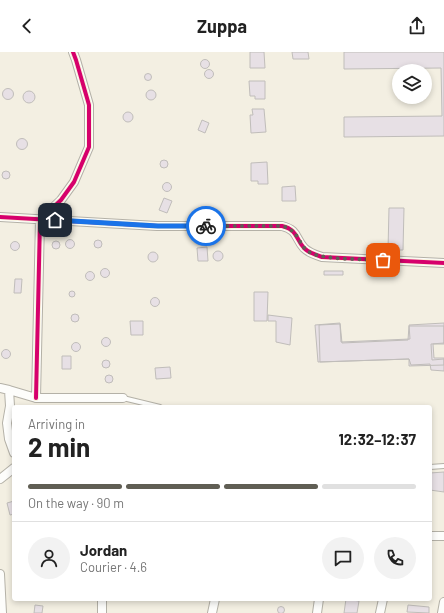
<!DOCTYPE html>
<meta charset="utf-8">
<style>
body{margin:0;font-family:Barlow,sans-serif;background:#f2f2f2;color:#222;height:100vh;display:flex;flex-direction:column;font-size:15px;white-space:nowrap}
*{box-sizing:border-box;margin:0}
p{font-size:13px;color:#767676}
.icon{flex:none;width:22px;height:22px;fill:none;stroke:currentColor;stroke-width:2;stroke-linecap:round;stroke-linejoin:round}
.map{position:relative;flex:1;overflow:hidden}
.drawer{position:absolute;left:12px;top:353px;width:420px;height:196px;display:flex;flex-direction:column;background:#fff;border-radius:4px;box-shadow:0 2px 6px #0003}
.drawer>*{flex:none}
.fabs{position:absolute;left:392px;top:12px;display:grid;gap:8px}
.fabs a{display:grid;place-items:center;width:40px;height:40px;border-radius:50%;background:#fff;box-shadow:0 2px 6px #0003;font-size:20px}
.pin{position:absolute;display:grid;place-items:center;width:34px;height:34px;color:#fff;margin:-17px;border-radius:8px;box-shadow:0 2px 6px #0006}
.courier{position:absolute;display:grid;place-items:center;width:40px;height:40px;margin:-20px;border:3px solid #1a73e8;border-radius:50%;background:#fff;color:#222;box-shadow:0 1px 5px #0007}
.headline em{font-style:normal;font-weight:700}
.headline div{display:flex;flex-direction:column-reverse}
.headline{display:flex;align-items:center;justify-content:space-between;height:68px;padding:0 16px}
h1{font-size:26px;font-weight:700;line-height:30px}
.bar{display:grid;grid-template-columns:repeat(4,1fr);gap:6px 4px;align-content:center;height:48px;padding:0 16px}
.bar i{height:5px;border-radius:3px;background:#e0e0e0}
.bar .active{background:#605e54}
.bar p{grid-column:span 4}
.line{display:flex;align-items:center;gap:10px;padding:0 16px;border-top:1px solid #e0e0e0}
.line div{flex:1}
.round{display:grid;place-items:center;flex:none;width:42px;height:42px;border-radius:21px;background:#f2f2f2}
header{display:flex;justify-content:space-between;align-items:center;height:52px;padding:0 16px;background:#fff;font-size:18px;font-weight:700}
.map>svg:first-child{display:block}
.building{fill:#e7e0e5;stroke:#c0bdba}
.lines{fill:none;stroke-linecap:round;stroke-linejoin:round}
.service-casing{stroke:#b4b1a7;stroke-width:6}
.minor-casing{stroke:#b4b1a7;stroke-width:10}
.service{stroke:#fdfdfb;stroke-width:4}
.minor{stroke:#fdfdfb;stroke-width:8}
.cycleway-casing{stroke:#f9f3dc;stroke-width:6}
.cycleway{stroke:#d6006c;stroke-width:4}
.done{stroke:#605e54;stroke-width:4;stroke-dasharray:0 7.2}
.route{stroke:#1a73e8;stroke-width:5}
</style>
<header><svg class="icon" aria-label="back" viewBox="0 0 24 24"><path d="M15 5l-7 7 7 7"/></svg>Zuppa<svg class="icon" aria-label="share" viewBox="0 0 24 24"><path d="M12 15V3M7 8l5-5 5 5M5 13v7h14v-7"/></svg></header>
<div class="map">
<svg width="444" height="561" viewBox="0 0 444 561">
<rect width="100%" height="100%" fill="#f3efe2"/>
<path class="building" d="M 250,0 L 264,0 L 265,16 L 250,16 Z
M 292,0 L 308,0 L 309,7 L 293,7 Z
M 344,0 L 444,0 L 444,84 L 344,85 L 344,65 L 442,64 L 441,16 L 344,17 Z
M200.5 12a4.5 4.5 0 1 1 9 0a4.5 4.5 0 1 1-9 0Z
M204.5 22a4.5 4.5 0 1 1 9 0a4.5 4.5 0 1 1-9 0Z
M144.5 25a3.5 3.5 0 1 1 7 0a3.5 3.5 0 1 1-7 0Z
M 249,29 L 265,29 L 265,47 L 255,47 L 255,44 L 250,44 Z
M2.5 42a5.5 5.5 0 1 1 11 0a5.5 5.5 0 1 1-11 0Z
M146 43a5 5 0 1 1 10 0a5 5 0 1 1-10 0Z
M23 45a6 6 0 1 1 12 0a6 6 0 1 1-12 0Z
M 252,57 L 264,57 L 266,80 L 251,81 L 250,63 L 253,63 Z
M123 65a5 5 0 1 1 10 0a5 5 0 1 1-10 0Z
M 202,68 L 209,71 L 205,81 L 198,78 Z
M16.5 92a5.5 5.5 0 1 1 11 0a5.5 5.5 0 1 1-11 0Z
M160 112a4 4 0 1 1 8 0a4 4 0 1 1-8 0Z
M 267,110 L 268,132 L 258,132 L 258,129 L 251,129 L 251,111 Z
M2 123a4 4 0 1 1 8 0a4 4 0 1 1-8 0Z
M162.5 135a4.5 4.5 0 1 1 9 0a4.5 4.5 0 1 1-9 0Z
M 295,134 L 296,149 L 282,149 L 282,135 Z
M 164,146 L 172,149 L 167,161 L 159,158 Z
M 389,156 L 404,156 L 403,198 L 388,198 Z
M65.5 192a4.5 4.5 0 1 1 9 0a4.5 4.5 0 1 1-9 0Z
M94 192a4 4 0 1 1 8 0a4 4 0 1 1-8 0Z
M52 193a4 4 0 1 1 8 0a4 4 0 1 1-8 0Z
M10.5 194a4.5 4.5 0 1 1 9 0a4.5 4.5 0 1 1-9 0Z
M 207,195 L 208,209 L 198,209 L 197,196 Z
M213 204a5 5 0 1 1 10 0a5 5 0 1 1-10 0Z
M148 205a5 5 0 1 1 10 0a5 5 0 1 1-10 0Z
M100.5 221a4.5 4.5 0 1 1 9 0a4.5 4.5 0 1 1-9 0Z
M 324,219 L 343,219 L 343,223 L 324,223 Z
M85.5 224a4.5 4.5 0 1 1 9 0a4.5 4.5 0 1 1-9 0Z
M 15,227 L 22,227 L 21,241 L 14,241 Z
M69 242a3 3 0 1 1 6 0a3 3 0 1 1-6 0Z
M 254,240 L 268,240 L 267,269 L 254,269 Z
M150.5 250a4.5 4.5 0 1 1 9 0a4.5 4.5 0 1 1-9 0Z
M71 266a4 4 0 1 1 8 0a4 4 0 1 1-8 0Z
M 268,263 L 292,266 L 290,293 L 276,290 L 276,269 L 268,269 Z
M 130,269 L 143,269 L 143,283 L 131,283 Z
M 340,271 L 342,291 L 408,288 L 409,274 L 444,274 L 444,292 L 433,292 L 434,306 L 444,306 L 444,319 L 431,318 L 430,312 L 411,313 L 409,307 L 318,310 L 315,273 Z
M 444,271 L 444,291 L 431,292 L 432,308 L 444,307 L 444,313 L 409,314 L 409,307 L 320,310 L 319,273 L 340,272 L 341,290 L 410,287 L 409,273 Z
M101.5 290a4.5 4.5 0 1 1 9 0a4.5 4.5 0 1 1-9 0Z
M71.5 295a4.5 4.5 0 1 1 9 0a4.5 4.5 0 1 1-9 0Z
M1.5 302a4.5 4.5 0 1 1 9 0a4.5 4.5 0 1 1-9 0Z
M 62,304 L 71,304 L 71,317 L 62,317 Z
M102 312a4 4 0 1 1 8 0a4 4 0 1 1-8 0Z
M 170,315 L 171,326 L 156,327 L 155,316 Z
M105 327a4 4 0 1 1 8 0a4 4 0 1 1-8 0Z
M 444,420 L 444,440 L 430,438 L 430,421 Z
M 14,449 L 14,462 L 10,463 L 7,451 Z
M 346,547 L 359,549 L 357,561 L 344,561 Z
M 35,553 L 43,554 L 42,561 L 34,561 Z
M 408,553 L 429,555 L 429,561 L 407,560 Z
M277.5 558a3.5 3.5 0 1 1 7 0a3.5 3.5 0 1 1-7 0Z"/>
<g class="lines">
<defs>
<path id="service" d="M 123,346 L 160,355
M 430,415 L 444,414"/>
<path id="minor" d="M 0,165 L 157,174 L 282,174 C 298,178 295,186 304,196 C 309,201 316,203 322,205 L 444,211
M 0,336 L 9,338 L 36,346 L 123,346
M 9,338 L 10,354 L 7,371 L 9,387 L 14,401
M 36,346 L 40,168 L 61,148 L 74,130 L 89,95 L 89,53 L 76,8 L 73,0
M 0,427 L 14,416
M 430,484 L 444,484
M 0,522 L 2,561
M 102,561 L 102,547
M 212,561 L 215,547
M 317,561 L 319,547
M 380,561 L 383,547
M 442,561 L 444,550"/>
</defs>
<use href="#service" class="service-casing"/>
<use href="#minor" class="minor-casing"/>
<use href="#service" class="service"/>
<use href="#minor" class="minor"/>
<defs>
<path id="cycleway" d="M 0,165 L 157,174 L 282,174 C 298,178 295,186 304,196 C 309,201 316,203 322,205 L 444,211
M 36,346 L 40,168 L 61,148 L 74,130 L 89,95 L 89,53 L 76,8 L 73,0"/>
</defs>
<use href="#cycleway" class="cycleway-casing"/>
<use href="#cycleway" class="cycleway"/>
</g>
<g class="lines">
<path class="done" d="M 206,174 L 282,174 C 302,180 297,194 311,201 C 325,208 366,207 383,208"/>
<path class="route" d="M 55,168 L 158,174 L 206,174"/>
</g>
</svg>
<div class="fabs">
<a><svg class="icon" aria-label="layers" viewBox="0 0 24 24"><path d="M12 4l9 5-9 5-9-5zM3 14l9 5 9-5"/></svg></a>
</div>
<div class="pin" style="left:383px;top:208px;background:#ea580c"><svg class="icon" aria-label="bag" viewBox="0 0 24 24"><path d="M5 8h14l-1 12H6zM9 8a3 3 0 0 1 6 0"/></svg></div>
<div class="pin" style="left:55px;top:168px;background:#1f2937"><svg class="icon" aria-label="home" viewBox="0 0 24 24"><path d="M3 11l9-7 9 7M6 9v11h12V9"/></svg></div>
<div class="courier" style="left:206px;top:174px"><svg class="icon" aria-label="bike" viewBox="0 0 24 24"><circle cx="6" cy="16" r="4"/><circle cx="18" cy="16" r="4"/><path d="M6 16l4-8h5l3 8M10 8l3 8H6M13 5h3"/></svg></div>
<section class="drawer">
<div class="headline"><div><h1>2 min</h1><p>Arriving in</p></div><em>12:32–12:37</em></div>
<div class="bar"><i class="active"></i><i class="active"></i><i class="active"></i><i></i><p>On the way · 90 m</p></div>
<div class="line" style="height:72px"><a class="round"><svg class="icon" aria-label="person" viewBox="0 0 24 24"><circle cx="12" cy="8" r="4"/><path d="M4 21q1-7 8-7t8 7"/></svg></a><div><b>Jordan</b><p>Courier · 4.6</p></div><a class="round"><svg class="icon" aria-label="chat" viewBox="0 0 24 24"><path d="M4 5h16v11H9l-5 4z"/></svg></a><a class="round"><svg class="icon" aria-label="phone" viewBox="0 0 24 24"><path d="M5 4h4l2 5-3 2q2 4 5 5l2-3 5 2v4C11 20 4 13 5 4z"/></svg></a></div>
</section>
</div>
